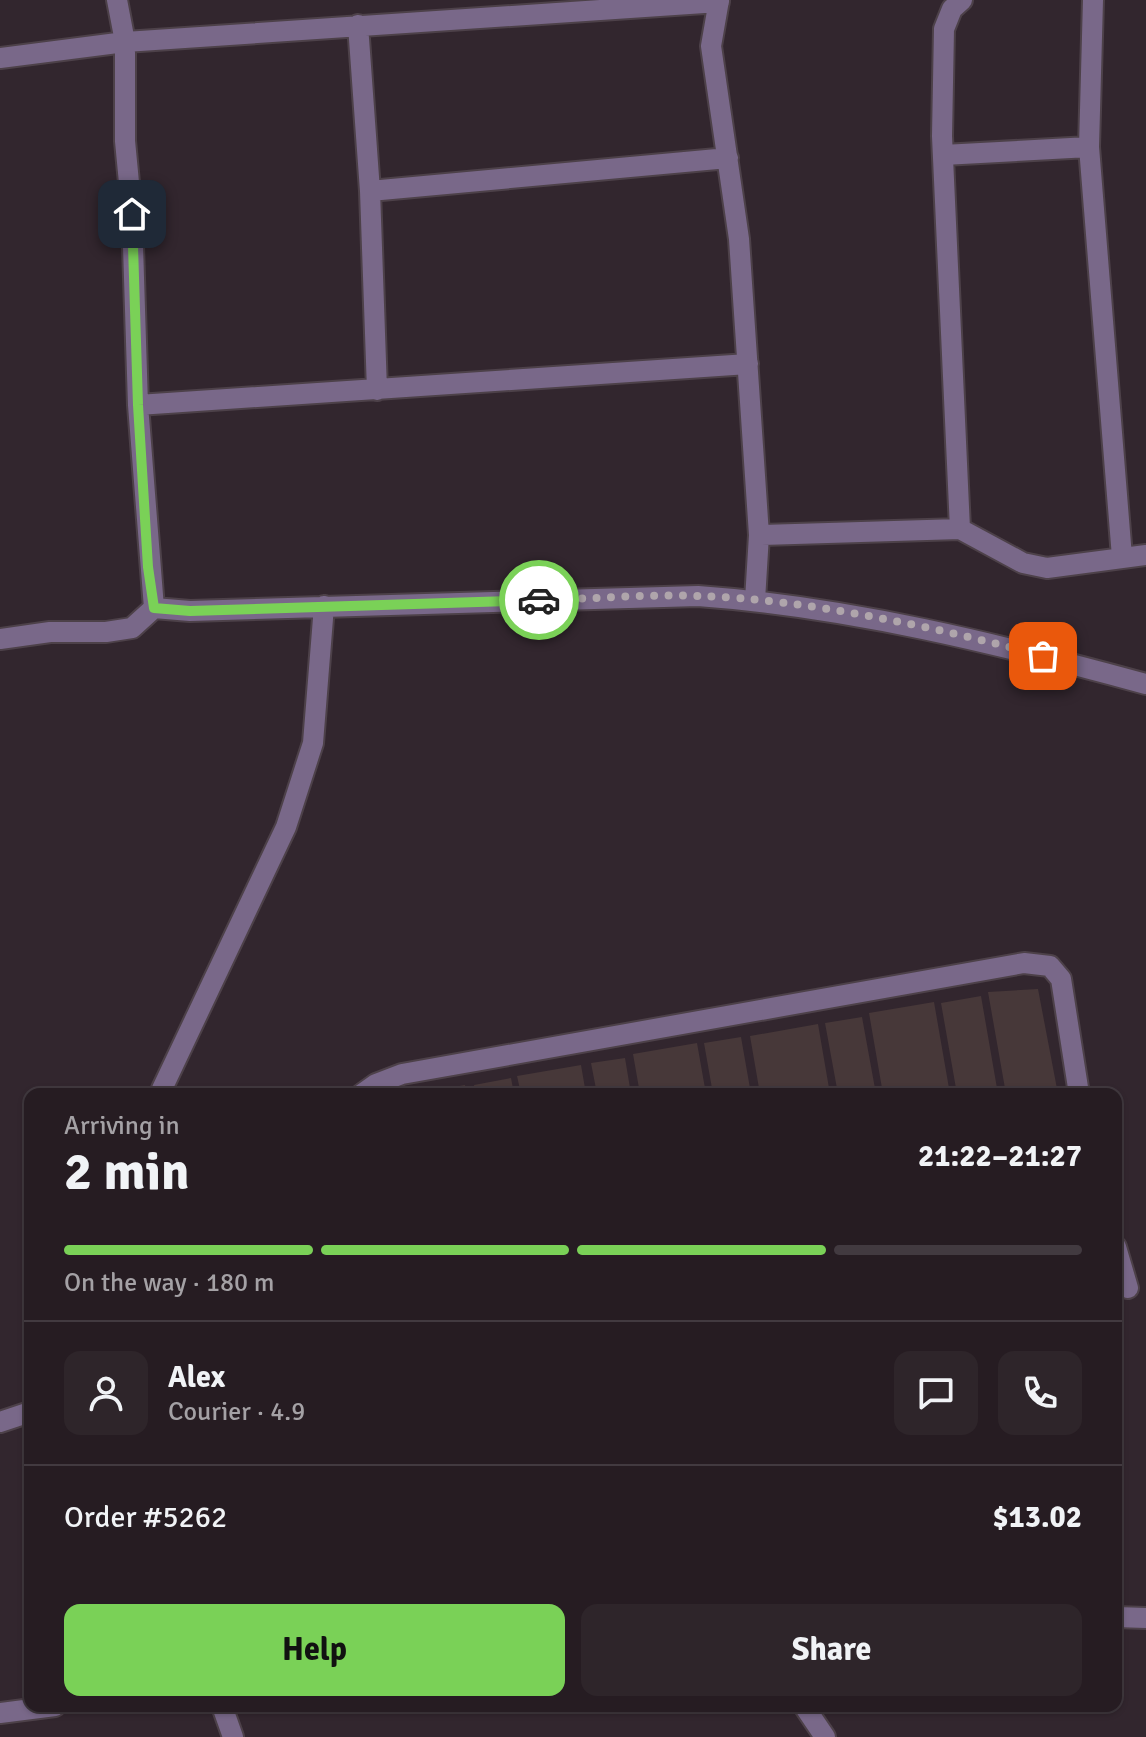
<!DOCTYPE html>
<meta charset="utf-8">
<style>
body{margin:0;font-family:Signika,sans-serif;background:#2e252a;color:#f1f3f6;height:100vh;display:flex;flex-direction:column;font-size:30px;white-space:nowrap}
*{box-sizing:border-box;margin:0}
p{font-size:26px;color:#a4a1a5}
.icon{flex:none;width:44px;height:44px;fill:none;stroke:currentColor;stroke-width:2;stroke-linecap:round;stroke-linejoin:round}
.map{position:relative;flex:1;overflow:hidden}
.side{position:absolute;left:24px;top:1088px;width:1098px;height:624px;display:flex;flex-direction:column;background:#261c22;border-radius:16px;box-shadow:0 2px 6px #0004,0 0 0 2px #423a40}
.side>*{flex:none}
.pin{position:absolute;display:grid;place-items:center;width:68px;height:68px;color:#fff;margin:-34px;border-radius:16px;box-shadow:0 4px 12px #0006}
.courier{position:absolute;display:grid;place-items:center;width:80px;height:80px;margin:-40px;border:6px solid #7ad157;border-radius:50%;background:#fff;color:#222;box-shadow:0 2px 10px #0007}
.summary em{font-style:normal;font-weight:800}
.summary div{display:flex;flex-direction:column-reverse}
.summary{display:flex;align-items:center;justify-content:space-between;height:136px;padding:0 40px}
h1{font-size:52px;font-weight:800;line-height:60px}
.bar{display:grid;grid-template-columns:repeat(4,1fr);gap:12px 8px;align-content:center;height:96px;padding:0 40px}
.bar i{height:10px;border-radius:6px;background:#423a40}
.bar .active{background:#7ad157}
.bar p{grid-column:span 4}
.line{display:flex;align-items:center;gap:20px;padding:0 40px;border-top:2px solid #423a40}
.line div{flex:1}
.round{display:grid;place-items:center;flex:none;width:84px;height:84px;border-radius:16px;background:#2e252a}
.button{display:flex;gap:16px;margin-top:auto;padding:16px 40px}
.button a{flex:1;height:92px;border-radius:16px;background:#7ad157;color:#111;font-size:32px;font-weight:800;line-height:92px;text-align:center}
.button a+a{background:#2e252a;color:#f1f3f6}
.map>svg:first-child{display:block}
.building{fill:#473839}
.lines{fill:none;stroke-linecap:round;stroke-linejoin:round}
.minor-casing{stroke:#4d4149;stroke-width:24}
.minor{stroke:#796889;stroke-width:20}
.done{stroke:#afa5ab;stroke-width:8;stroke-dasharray:0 14.4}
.route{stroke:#7ad157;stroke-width:10}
</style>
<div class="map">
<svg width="1146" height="1737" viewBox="0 0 1146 1737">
<rect width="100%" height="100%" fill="#32262e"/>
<path class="building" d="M 1038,989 L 1058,1094 L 1006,1094 L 988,992 Z
M 981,996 L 998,1094 L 957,1094 L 941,1003 Z
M 934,1002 L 950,1094 L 883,1094 L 869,1013 Z
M 862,1017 L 876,1094 L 838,1094 L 825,1023 Z
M 818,1024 L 830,1094 L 760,1094 L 750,1036 Z
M 741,1037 L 751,1094 L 713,1094 L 704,1043 Z
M 697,1043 L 706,1094 L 640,1094 L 633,1054 Z
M 625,1058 L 631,1094 L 597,1094 L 591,1063 Z
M 581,1065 L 586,1094 L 521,1094 L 517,1076 Z
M 511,1078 L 514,1094 L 475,1094 L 474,1085 Z
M 465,1085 L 466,1094 L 425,1094 L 425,1092 Z"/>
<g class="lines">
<defs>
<path id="minor" d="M 117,0 L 125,42 L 125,141 L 132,214 L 138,405 L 154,608 L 190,611 L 698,596 C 850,607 999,644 1146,684
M 719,0 L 711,46 L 739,239 L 759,535 L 755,600
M 962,0 L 952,9 L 944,29 L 942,136 L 960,529 L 1023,563 L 1047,568 L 1146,555
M 1093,0 L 1089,147 L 1122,557
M 358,25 L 370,191 L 377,390
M 0,58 L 125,42 L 719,2
M 943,155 L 1089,147
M 370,191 L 728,158
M 138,405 L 748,364
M 759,535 L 960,529
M 0,639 L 50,632 L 106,632 L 132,628 L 154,608
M 162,1089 L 286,827 L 313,743 L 324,606
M 362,1094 L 376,1084 L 402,1074 L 1024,963 L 1050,966 L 1061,979 L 1079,1094
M 1116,1247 L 1128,1288
M 0,1422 L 30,1412
M 1116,1617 L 1146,1618
M 222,1706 L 233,1737
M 804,1706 L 825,1737
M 0,1713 L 55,1706"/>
</defs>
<use href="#minor" class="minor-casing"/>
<use href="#minor" class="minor"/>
</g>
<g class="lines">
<path class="done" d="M 539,600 C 592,599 646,594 699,596 C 804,599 941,628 1043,656"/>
<path class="route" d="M 132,214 L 138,405 L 148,567 L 154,608 L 190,611 L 539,600"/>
</g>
</svg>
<div class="pin" style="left:1043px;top:656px;background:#ea580c"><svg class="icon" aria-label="bag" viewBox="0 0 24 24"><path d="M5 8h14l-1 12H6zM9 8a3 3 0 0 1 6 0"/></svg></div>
<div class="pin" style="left:132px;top:214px;background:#1f2937"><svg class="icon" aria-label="home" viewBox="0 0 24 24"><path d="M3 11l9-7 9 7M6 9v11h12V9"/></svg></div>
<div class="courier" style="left:539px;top:600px"><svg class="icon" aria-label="car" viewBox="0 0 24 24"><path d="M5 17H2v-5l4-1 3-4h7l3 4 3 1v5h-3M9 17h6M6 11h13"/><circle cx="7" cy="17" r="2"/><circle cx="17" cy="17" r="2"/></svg></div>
<section class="side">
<div class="summary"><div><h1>2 min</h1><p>Arriving in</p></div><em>21:22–21:27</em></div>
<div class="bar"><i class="active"></i><i class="active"></i><i class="active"></i><i></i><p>On the way · 180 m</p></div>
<div class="line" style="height:144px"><a class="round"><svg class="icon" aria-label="person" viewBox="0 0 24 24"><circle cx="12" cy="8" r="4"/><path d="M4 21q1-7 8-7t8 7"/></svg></a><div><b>Alex</b><p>Courier · 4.9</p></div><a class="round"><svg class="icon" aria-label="chat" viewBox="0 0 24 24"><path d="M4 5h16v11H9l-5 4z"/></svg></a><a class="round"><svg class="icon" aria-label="phone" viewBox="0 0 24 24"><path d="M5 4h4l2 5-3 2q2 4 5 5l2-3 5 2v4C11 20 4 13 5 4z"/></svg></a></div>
<div class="line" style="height:104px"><div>Order #5262</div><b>$13.02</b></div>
<div class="button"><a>Help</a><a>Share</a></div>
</section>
</div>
